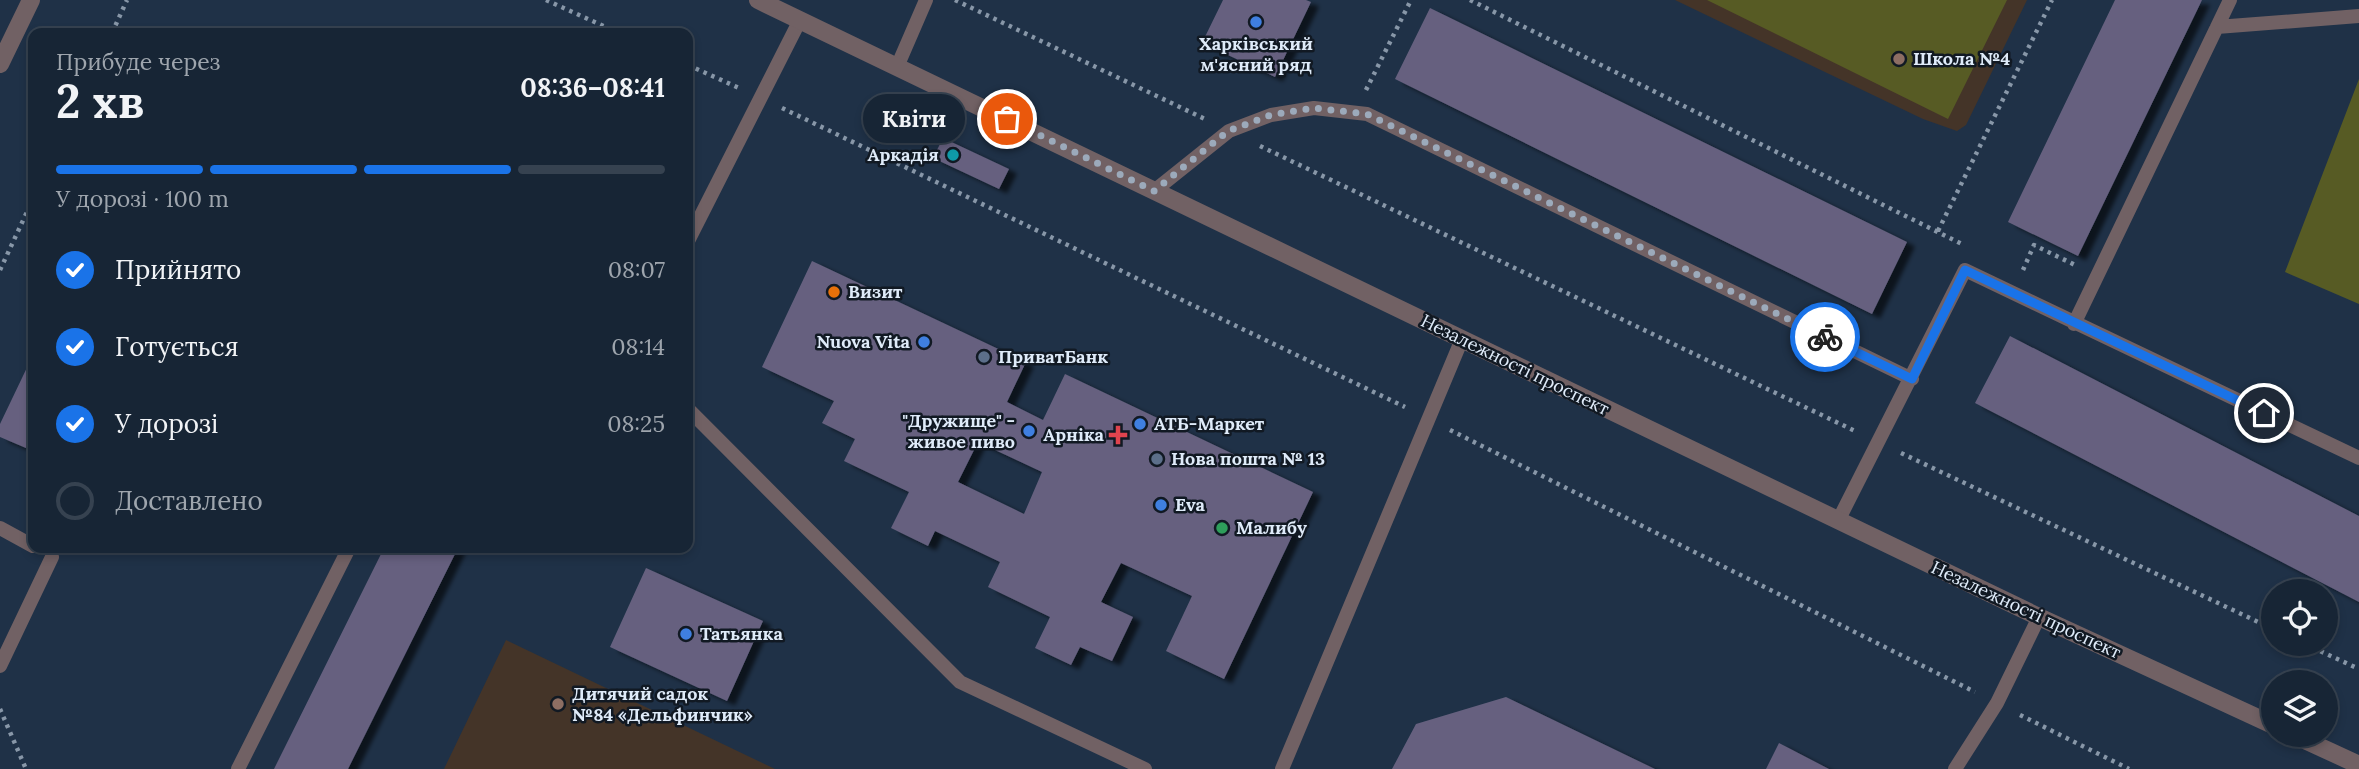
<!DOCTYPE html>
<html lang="uk">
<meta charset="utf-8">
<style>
body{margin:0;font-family:Lora,serif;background:#243141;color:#f1f3f6;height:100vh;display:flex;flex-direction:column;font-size:26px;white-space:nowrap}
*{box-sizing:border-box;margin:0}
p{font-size:23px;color:#9ea5ad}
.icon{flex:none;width:38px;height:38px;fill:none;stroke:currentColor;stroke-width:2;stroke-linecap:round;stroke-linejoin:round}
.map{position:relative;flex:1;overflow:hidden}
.details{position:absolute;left:28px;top:28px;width:665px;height:525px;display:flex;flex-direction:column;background:#172535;border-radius:14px;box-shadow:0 4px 10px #0003,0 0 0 2px #364250}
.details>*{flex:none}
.controls{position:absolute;left:2261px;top:579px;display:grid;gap:14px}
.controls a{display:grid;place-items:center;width:77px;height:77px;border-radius:50%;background:#172535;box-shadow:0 4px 10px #0003,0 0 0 2px #364250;font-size:35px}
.pin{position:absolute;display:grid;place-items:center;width:60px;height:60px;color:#fff;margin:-30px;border:4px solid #fff;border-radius:50%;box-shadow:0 2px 7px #0007}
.courier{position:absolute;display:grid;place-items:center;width:70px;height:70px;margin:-35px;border:5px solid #1a73e8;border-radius:50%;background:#fff;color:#222;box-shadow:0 2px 9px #0007}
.bubble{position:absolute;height:49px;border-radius:24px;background:#172535;box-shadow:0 4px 10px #0003,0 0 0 2px #364250;font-size:23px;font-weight:700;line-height:49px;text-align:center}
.head em{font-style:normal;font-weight:700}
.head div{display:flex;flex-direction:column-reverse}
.head{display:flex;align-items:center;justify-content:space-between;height:119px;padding:0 28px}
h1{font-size:46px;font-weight:700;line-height:52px}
.bar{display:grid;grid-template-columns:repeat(4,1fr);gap:10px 7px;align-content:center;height:84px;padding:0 28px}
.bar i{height:9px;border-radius:5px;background:#364250}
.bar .on{background:#1a73e8}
.bar p{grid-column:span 4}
ol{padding:0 28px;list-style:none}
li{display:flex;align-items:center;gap:21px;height:77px}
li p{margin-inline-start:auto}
li .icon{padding:7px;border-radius:50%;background:#1a73e8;color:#fff;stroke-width:4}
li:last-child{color:#9ea5ad}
li i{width:38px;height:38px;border:4px solid #364250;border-radius:50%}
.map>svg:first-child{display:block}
.education{fill:#443428}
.green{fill:#575b24}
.building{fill:#66617f;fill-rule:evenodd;filter:url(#shadow)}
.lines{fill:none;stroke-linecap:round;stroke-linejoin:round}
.path{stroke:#8897a8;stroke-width:4.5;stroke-dasharray:3.5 5;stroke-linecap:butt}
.service{stroke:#716164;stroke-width:14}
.tertiary{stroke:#716164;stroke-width:18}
.done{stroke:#9caabb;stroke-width:7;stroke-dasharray:0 12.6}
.route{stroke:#1a73e8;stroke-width:9}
.shop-dot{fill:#3f7fe0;stroke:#111923;stroke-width:2.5}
.education-dot{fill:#8d6e63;stroke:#111923;stroke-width:2.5}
.culture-dot{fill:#0f9aa8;stroke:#111923;stroke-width:2.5}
.food-dot{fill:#e8710a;stroke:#111923;stroke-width:2.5}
.service-dot{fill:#5c6f8a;stroke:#111923;stroke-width:2.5}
.health-dot{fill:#e0444e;stroke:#111923;stroke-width:2.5}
.leisure-dot{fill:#2e9e5b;stroke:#111923;stroke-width:2.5}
.labels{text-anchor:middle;stroke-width:5;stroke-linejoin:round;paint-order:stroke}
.poi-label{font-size:18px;font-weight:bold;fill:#dfebf9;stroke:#111923;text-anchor:start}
.street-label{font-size:18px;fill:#dfebf9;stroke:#111923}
</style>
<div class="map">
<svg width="2359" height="769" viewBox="0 0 2359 769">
<defs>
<filter id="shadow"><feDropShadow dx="8" dy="4.5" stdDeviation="2" flood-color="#0009"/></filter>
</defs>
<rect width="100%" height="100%" fill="#1f3147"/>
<path class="education" d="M 1675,0 L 2027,0 L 1966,125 L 1957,131 L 1923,119 Z
M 506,640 L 775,769 L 444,769 Z"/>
<path class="green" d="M 1707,0 L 2007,0 L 1948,119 Z
M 2359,79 L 2359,304 L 2285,272 Z"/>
<path class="building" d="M 1223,0 L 1306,0 L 1311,2 L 1275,77 L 1202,43 Z
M 2115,0 L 2202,0 L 2078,256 L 2008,222 Z
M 1430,8 L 1907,242 L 1872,314 L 1395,79 Z
M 943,138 L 1009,169 L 999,189 L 933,158 Z
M 812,261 L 1026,362 L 1007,402 L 1043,420 L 1065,374 L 1313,492 L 1224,679 L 1166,651 L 1192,596 L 1121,563 L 1101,602 L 1133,617 L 1112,661 L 1080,647 L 1071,665 L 1035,648 L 1050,617 L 988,587 L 1000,562 L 935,531 L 928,546 L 891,528 L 909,492 L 844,461 L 855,439 L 822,423 L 834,401 L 762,367 ZM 978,442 L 1042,472 L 1024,514 L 958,482 Z
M 2010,336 L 2359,516 L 2359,602 L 1975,403 Z
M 33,355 L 33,451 L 0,437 L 0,424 Z
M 384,548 L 458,548 L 348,769 L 274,769 Z
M 646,568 L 763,621 L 727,701 L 610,647 Z
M 1506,697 L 1655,769 L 1392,769 L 1416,724 Z
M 1779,743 L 1829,769 L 1766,769 Z"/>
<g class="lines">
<path class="path" d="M 546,0 L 619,33
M 955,0 L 1205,119
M 1470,0 L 1964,245
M 112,33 L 127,0
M 688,65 L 739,88
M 1366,90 L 1411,0
M 782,108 L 1405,407
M 1260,146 L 1855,431
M 1938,231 L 2052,0
M 0,270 L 33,199
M 2023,270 L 2034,245 L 2075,265
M 1450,430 L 1975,692
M 1901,453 L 2273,629
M 2305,644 L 2359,669
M 0,709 L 26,769
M 2020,715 L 2129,769"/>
<path class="service" d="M 2217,27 L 2359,16
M 897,67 L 926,0
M 1154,191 L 1229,131 L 1271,115 L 1314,108 L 1367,114 L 1912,379
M 688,241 L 800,20
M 2074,324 L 2230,0
M 688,409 L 960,682 L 1145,769
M 1838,521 L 1965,270 L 2359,458
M 0,528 L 33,546
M 0,666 L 52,557
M 238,769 L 349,548
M 1282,769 L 1462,339
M 1955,769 L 1997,703 L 2039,617"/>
<path class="tertiary" d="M 758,0 L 2039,617 L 2273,725
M 0,64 L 31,0
M 2294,735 L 2359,765"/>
</g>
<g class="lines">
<path class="done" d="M 1007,119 L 1154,191 L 1228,131 L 1271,115 L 1314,108 L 1367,114 L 1825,337"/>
<path class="route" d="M 1825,337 L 1912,379 L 1965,270 L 2264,413"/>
</g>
<g class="shop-dot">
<circle cx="1256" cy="22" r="7"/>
<circle cx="924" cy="342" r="7"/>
<circle cx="1140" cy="424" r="7"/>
<circle cx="1029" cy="431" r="7"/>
<circle cx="1161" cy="505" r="7"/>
<circle cx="686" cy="634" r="7"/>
</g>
<g class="education-dot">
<circle cx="1899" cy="59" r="7"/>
<circle cx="558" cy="704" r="7"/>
</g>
<circle class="culture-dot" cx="953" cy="155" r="7"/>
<circle class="food-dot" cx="834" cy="292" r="7"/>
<g class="service-dot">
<circle cx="984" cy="357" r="7"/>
<circle cx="1157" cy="459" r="7"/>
</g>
<path class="health-dot" d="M1114.5 424.5h7v7h7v7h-7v7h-7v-7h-7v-7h7z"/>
<circle class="leisure-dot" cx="1222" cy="528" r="7"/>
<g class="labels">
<g class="poi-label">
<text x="1256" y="50" text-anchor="middle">Харківський<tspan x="1256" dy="21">м'ясний ряд</tspan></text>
<text x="1913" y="65">Школа №4</text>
<text x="939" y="161" text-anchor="end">Аркадія</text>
<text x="848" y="298">Визит</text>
<text x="910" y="348" text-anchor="end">Nuova Vita</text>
<text x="998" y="363">ПриватБанк</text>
<text x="1015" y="427" text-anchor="end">"Дружище" -<tspan x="1015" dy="21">живое пиво</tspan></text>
<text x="1154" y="430">АТБ-Маркет</text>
<text x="1104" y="441" text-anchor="end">Арніка</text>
<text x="1171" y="465">Нова пошта № 13</text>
<text x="1175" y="511">Eva</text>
<text x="1236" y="534">Малибу</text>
<text x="700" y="640">Татьянка</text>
<text x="572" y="700">Дитячий садок<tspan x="572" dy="21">№84 «Дельфинчик»</tspan></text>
</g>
<g class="street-label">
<text transform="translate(1515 365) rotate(26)" y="6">Незалежності проспект</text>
<text transform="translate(2026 610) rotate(25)" y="6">Незалежності проспект</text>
</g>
</g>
</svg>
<div class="controls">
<a><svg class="icon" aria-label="locate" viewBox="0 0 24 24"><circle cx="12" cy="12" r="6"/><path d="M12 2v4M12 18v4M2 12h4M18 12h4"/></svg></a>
<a><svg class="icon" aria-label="layers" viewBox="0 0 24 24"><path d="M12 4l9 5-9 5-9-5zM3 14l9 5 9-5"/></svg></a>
</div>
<div class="pin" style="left:1007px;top:119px;background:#ea580c"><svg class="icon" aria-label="bag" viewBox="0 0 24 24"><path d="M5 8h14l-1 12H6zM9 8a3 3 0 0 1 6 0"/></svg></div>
<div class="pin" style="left:2264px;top:413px;background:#1f2937"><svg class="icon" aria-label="home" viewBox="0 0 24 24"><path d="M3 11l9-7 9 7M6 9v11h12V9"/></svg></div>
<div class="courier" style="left:1825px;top:337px"><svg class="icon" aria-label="bike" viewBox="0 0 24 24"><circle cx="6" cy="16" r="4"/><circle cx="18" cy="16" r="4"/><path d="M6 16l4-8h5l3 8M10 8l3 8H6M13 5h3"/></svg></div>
<div class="bubble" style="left:863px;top:94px;width:102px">Квіти</div>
<section class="details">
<div class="head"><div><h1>2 хв</h1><p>Прибуде через</p></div><em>08:36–08:41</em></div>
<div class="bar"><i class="on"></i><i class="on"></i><i class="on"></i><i></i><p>У дорозі · 100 m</p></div>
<ol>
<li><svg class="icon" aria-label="check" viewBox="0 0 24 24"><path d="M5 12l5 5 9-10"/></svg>Прийнято<p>08:07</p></li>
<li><svg class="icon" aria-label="check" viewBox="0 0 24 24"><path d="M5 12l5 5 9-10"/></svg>Готується<p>08:14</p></li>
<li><svg class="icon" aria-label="check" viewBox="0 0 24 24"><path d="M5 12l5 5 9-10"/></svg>У дорозі<p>08:25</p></li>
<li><i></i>Доставлено</li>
</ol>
</section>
</div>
